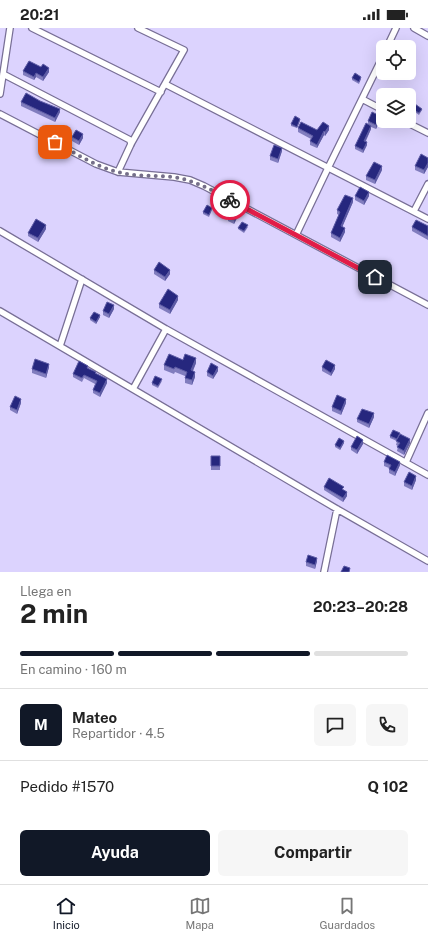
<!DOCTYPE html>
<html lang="es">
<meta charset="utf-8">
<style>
body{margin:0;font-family:"Public Sans",sans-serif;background:#f6f6f6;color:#222;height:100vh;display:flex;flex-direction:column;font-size:15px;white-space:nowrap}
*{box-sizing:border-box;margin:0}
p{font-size:13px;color:#767676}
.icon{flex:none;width:22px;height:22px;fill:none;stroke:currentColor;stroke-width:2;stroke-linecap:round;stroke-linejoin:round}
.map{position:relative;height:544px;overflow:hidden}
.drawer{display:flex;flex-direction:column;background:#fff;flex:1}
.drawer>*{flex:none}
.buttons{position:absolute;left:376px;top:12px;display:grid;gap:8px}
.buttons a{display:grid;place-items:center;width:40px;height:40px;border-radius:6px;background:#fff;box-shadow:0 4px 16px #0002;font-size:20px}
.pin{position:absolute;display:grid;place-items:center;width:34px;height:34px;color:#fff;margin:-17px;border-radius:8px;box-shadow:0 2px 6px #0006}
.courier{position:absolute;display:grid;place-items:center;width:40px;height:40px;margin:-20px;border:3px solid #e11d48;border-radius:50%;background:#fff;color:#222;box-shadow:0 1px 5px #0007}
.summary em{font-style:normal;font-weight:700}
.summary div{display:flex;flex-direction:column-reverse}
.summary{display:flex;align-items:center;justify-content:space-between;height:68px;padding:0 20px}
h1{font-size:26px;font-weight:700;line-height:30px}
.bar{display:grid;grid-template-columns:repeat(4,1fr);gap:6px 4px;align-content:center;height:48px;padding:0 20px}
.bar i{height:5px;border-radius:3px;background:#e0e0e0}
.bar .selected{background:#111827}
.bar p{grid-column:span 4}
.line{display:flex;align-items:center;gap:10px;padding:0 20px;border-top:1px solid #e0e0e0}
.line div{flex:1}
.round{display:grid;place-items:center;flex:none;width:42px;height:42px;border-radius:6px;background:#f6f6f6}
.button{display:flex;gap:8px;margin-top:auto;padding:8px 20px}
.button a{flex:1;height:46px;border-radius:6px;background:#111827;color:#fff;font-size:16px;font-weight:700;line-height:46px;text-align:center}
.button a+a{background:#f6f6f6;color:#222}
.status{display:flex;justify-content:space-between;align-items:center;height:28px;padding:0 20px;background:#fff;direction:ltr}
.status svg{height:11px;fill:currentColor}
.tab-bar{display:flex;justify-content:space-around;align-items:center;height:56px;border-top:1px solid #e0e0e0;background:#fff;font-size:11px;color:#767676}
.tab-bar a{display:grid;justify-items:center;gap:2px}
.tab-bar .selected{color:#111827}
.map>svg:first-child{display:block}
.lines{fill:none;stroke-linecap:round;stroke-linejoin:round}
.minor-casing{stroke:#786f96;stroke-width:8}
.minor{stroke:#fff;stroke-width:5.5}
.wall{fill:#817dbe}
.shaded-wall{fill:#5d5ba4}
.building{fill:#26277e;stroke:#5d5ba4}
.done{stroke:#756f89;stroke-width:4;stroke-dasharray:0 7.2}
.route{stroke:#e11d48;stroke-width:5}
</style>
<div class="status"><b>20:21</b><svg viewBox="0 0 49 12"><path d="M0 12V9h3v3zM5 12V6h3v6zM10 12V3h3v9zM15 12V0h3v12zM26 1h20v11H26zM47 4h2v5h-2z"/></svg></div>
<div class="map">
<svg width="428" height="544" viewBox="0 0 428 544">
<rect width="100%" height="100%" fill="#dcd3fe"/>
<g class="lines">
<defs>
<path id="minor" d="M 32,0 L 161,64
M 414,0 L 428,8
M 387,19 L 396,0
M 3,46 L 130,112 L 131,116
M 165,56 L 428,191
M 0,66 L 10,0
M 362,71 L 383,82
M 0,86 L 96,136 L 118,144 L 174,149 L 190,152 L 204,158 L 428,277
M 404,93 L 428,105
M 118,144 L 131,116 L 184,22 L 138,0
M 414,183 L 428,156
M 0,203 L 166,301 L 428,447
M 296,207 L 328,140 L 383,28
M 0,283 L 337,481 L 428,533
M 60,318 L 82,251
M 133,361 L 166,301
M 406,434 L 428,385
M 324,544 L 337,481"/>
</defs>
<use href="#minor" class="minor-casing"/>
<use href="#minor" class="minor"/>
</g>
<path class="wall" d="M 23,43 L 49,44 L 43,53 L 36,49 L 34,52 L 23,47 Z
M 352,50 L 361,51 L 359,56 L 352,52 Z
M 21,74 L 60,84 L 55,94 L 21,78 Z
M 412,81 L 422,82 L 419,87 L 412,82 Z
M 380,92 L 376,101 L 371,99 L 371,101 L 366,113 L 367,117 L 363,125 L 355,121 L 355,118 L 368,96 L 368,93 Z
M 300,93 L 297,100 L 291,98 L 291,96 Z
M 298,100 L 317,102 L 329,102 L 325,108 L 324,107 L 317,120 L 310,117 L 310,113 L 311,111 L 298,104 Z
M 72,109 L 83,110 L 79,117 L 72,113 Z
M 282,123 L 278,135 L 270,132 L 270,128 Z
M 428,130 L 428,139 L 424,146 L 415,142 L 415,138 Z
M 382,142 L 375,156 L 366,152 L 366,148 Z
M 355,168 L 369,168 L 364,177 L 355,172 Z
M 353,174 L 342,199 L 345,204 L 340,214 L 331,209 L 331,205 L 339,187 L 337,186 L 337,182 Z
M 212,182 L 209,189 L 203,186 L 203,184 Z
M 238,188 L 234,196 L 228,193 L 228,189 Z
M 428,198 L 428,212 L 412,203 L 412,199 Z
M 248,199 L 244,205 L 238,201 L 238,200 Z
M 46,201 L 38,214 L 28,208 L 28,205 Z
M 154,242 L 170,246 L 165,253 L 154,246 Z
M 178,272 L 170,286 L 159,280 L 159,276 Z
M 114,281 L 109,290 L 103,287 L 103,283 Z
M 100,289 L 96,296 L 90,292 L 90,290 Z
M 183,332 L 196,335 L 193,343 L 195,349 L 192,357 L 185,355 L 185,348 L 175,344 L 174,346 L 164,342 L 164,337 Z
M 49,339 L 46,350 L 32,345 L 32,341 Z
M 322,339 L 335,341 L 331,348 L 322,343 Z
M 88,340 L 107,355 L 100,369 L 93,365 L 93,362 L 95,356 L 84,350 L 82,354 L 73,349 L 73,346 Z
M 218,343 L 213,351 L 207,348 L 207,344 Z
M 162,353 L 158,360 L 152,357 L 152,355 Z
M 21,375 L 17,386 L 10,382 L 10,379 Z
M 346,375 L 341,387 L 332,383 L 332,379 Z
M 374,389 L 369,400 L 357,394 L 357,391 Z
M 400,407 L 410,415 L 404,427 L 397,423 L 398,418 L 396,417 L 397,413 L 390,410 L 390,408 Z
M 344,415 L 340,422 L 335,419 L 335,417 Z
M 363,416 L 357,426 L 351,422 L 351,419 Z
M 211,428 L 220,428 L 220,442 L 211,442 Z
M 384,434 L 400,437 L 395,448 L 389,445 L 389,440 L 384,438 Z
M 416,452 L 412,462 L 404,458 L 404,454 Z
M 324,459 L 347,468 L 343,474 L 324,462 Z
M 317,533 L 315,541 L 306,538 L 306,534 Z"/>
<path class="shaded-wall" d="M 49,40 L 49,44 L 43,53 L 43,49 Z
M 36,45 L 36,49 L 34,52 L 34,49 Z
M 60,81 L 60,84 L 55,94 L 55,90 Z
M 380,88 L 380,92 L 376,101 L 376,97 Z
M 329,98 L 329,102 L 325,108 L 325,104 Z
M 371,98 L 371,101 L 364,116 L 364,113 Z
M 324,103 L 324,107 L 317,120 L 317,117 Z
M 83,106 L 83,110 L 79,117 L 79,113 Z
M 367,114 L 367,117 L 363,125 L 363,122 Z
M 282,120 L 282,123 L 278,135 L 278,131 Z
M 428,135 L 428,139 L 424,146 L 424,142 Z
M 382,138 L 382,142 L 375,156 L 375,152 Z
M 369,164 L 369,168 L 364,177 L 364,173 Z
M 353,170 L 353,174 L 341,202 L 341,198 Z
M 238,184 L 238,188 L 234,196 L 234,192 Z
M 46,197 L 46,201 L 38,214 L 38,210 Z
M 345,200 L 345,204 L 340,214 L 340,210 Z
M 170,242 L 170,246 L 165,253 L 165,249 Z
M 178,268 L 178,272 L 170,286 L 170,282 Z
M 114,277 L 114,281 L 109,290 L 109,286 Z
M 100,287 L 100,289 L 96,296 L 96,294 Z
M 196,330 L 196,335 L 191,347 L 191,342 Z
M 49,336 L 49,339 L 46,350 L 46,346 Z
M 335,337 L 335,341 L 331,348 L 331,345 Z
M 218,339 L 218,343 L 213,351 L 213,348 Z
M 195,344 L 195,349 L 192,357 L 192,352 Z
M 107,351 L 107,355 L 100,369 L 100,365 Z
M 21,371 L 21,375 L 17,386 L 17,382 Z
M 346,371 L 346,375 L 341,387 L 341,383 Z
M 374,385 L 374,389 L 369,400 L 369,396 Z
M 410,411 L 410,415 L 404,427 L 404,423 Z
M 363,412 L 363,416 L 357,426 L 357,422 Z
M 344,413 L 344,415 L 340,422 L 340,420 Z
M 400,434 L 400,437 L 395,448 L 395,444 Z
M 416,448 L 416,452 L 412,462 L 412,458 Z
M 347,464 L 347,468 L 343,474 L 343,470 Z
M 317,530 L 317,533 L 315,541 L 315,537 Z"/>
<path class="building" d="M 29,33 L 41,39 L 43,36 L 49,40 L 43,49 L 36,45 L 34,49 L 23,43 Z
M 355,45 L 361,49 L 359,54 L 352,50 Z
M 26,65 L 40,73 L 60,81 L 55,90 L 21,74 Z
M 415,76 L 422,81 L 419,85 L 412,81 Z
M 372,84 L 380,88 L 376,97 L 368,93 Z
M 295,88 L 300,91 L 297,99 L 291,96 Z
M 301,94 L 317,102 L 323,94 L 329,98 L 325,104 L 324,103 L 317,117 L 310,113 L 313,108 L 298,100 Z
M 366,95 L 371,98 L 364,113 L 367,114 L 363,122 L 355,118 Z
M 76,102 L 83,106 L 79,113 L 72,109 Z
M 274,117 L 282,120 L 278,131 L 270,128 Z
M 421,126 L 428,130 L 428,135 L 424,142 L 415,138 Z
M 374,134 L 382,138 L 375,152 L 366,148 Z
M 360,159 L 369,164 L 364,173 L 355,168 Z
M 345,167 L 353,170 L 341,198 L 345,200 L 340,210 L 331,205 L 340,184 L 337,182 Z
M 207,177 L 212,180 L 209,187 L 203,184 Z
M 232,181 L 238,184 L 234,192 L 228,189 Z
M 36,191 L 46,197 L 38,210 L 28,205 Z
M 416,192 L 428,198 L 428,208 L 412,199 Z
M 242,194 L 248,197 L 244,203 L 238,200 Z
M 159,234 L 170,242 L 165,249 L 154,242 Z
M 168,261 L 178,268 L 170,282 L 159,276 Z
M 107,274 L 114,277 L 109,286 L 103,283 Z
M 94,284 L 100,287 L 96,294 L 90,290 Z
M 169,326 L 183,332 L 185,326 L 196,330 L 191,342 L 195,344 L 192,352 L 185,350 L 187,344 L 175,339 L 174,341 L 164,337 Z
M 35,331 L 49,336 L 46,346 L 32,341 Z
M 326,332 L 335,337 L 331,345 L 322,339 Z
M 79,333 L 88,338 L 87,340 L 96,344 L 95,345 L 107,351 L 100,365 L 93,362 L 97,353 L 84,347 L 82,350 L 73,346 Z
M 211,335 L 218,339 L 213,348 L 207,344 Z
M 155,348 L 162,351 L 158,358 L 152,355 Z
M 337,367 L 346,371 L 341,383 L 332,379 Z
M 15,368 L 21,371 L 17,382 L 10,379 Z
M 362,381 L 374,385 L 369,396 L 357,391 Z
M 393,402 L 400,405 L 397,411 L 390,408 Z
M 400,406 L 410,411 L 404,423 L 397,419 L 400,415 L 396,413 Z
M 357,408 L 363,412 L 357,422 L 351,419 Z
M 339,410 L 344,413 L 340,420 L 335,417 Z
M 387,427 L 400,434 L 395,444 L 389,441 L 391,437 L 384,434 Z
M 211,428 L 220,428 L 220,438 L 211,438 Z
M 409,444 L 416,448 L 412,458 L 404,454 Z
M 329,450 L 344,459 L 342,461 L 347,464 L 343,470 L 324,459 Z
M 308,527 L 317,530 L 315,537 L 306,534 Z
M 344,538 L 350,540 L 349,544 L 341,544 Z"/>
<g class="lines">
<path class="done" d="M 55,114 C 75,125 96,139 118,144 C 136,149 155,147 173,149 C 194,152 212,162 230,172"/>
<path class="route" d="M 230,172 L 375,249"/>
</g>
</svg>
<div class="buttons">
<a><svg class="icon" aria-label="locate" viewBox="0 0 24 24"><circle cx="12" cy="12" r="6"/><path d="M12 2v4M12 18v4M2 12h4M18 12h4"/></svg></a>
<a><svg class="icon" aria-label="layers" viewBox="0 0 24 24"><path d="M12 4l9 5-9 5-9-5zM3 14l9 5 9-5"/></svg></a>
</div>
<div class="pin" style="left:55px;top:114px;background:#ea580c"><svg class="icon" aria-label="bag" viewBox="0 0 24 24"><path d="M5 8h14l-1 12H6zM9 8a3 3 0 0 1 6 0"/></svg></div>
<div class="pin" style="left:375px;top:249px;background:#1f2937"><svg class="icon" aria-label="home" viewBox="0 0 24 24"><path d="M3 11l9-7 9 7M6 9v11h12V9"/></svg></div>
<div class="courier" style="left:230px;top:172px"><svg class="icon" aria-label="bike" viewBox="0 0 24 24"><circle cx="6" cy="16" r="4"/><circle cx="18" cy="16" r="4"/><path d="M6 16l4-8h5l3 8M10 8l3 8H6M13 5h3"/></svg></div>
</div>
<section class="drawer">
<div class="summary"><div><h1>2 min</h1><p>Llega en</p></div><em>20:23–20:28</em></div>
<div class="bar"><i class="selected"></i><i class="selected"></i><i class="selected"></i><i></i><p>En camino · 160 m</p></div>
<div class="line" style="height:72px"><b class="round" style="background:#111827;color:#fff">M</b><div><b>Mateo</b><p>Repartidor · 4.5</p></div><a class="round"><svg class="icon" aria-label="chat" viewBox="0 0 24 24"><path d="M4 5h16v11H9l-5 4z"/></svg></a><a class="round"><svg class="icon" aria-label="phone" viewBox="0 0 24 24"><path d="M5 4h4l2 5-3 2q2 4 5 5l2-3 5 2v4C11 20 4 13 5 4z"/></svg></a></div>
<div class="line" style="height:52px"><div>Pedido #1570</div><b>Q 102</b></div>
<div class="button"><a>Ayuda</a><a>Compartir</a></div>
</section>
<nav class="tab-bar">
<a class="selected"><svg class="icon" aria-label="home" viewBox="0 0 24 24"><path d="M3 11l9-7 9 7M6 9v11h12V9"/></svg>Inicio</a>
<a><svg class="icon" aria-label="map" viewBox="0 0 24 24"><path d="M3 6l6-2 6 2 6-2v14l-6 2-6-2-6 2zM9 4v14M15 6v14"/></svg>Mapa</a>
<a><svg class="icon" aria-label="saved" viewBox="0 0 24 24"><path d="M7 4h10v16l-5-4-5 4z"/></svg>Guardados</a>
</nav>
